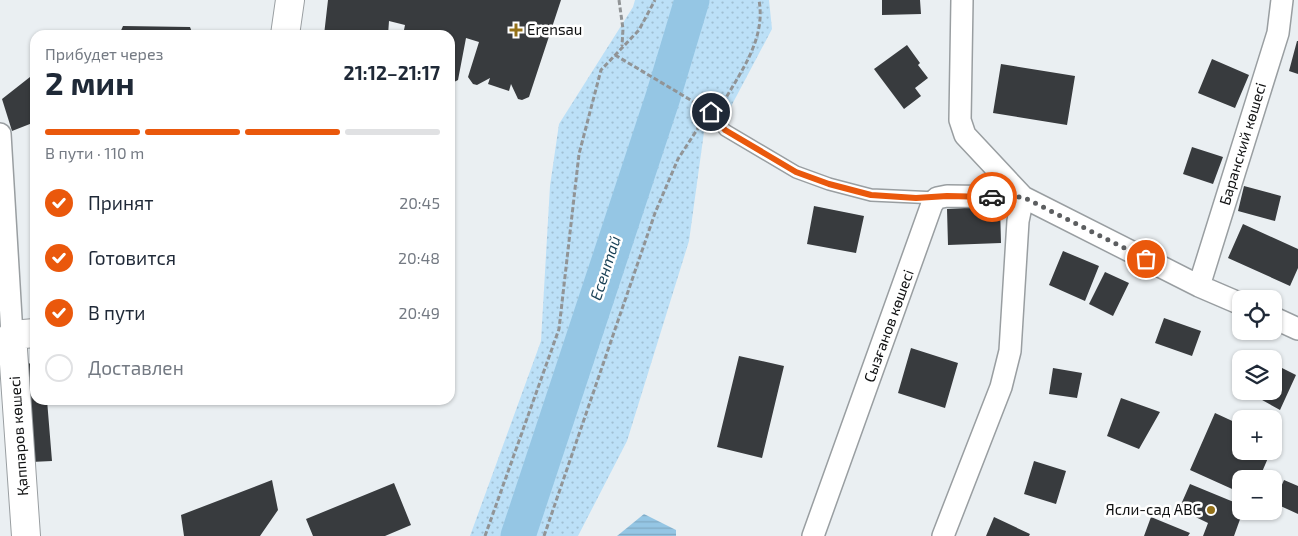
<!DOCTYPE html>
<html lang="ru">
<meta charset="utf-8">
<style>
body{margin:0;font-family:"Exo 2",sans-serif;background:#f2f2f3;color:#1f2937;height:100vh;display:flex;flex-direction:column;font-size:19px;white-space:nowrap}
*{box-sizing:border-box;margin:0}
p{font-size:16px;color:#747a83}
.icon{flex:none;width:28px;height:28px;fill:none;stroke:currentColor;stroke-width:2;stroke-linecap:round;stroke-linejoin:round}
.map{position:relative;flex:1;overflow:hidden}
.panel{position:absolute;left:30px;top:30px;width:425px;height:375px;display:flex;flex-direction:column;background:#fff;border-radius:15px;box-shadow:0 1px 4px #0004}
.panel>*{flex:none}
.tools{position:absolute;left:1232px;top:290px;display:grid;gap:10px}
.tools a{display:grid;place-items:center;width:50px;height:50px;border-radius:10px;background:#fff;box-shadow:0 1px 4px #0004;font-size:25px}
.pin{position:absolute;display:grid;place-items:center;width:42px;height:42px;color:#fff;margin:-21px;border:2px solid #fff;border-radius:50%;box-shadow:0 1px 5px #0007}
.courier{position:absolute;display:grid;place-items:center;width:50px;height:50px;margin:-25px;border:4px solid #ea580c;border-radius:50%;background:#fff;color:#222;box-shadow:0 1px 6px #0007}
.headline em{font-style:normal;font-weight:700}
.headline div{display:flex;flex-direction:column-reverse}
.headline{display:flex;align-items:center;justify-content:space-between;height:85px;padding:0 15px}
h1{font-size:32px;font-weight:700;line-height:38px}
.bar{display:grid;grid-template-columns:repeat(4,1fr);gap:8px 5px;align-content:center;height:60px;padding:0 15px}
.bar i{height:6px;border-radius:4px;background:#e0e1e3}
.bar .current{background:#ea580c}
.bar p{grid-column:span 4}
ol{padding:0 15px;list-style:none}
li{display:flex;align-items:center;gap:15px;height:55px}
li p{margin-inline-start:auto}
li .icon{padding:5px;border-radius:50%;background:#ea580c;color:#fff;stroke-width:4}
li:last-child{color:#747a83}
li i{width:28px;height:28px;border:2px solid #e0e1e3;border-radius:50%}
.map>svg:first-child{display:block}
.park{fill:url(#park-dots)}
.water{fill:url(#water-rules)}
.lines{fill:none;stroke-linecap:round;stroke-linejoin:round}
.river{stroke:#95c6e4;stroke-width:35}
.building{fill:#383b3e}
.service-casing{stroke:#999ea1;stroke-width:14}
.minor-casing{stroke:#999ea1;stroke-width:24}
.tertiary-casing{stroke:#999ea1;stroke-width:30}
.path{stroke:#919496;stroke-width:3;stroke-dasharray:5 2.5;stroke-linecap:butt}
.service{stroke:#fff;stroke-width:11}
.minor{stroke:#fff;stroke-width:21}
.tertiary{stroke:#fff;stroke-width:28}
.done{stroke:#5c5e60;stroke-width:5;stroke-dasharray:0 9}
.route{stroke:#ea580c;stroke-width:6}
.poi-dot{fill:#947119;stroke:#fff;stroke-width:2}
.labels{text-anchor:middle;stroke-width:5;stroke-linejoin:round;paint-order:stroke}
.poi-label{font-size:15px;fill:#0f1011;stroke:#fff;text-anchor:start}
.street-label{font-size:15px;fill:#0f1011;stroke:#fff}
.water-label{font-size:16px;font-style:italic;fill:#173f54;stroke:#fff}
</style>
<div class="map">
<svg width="1298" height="536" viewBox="0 0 1298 536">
<defs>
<pattern id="park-dots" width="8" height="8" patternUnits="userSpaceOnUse" patternTransform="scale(1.25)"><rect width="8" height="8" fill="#bce0f7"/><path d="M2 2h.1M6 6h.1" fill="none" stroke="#a0bfd3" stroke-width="1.8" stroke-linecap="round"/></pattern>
<pattern id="water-rules" width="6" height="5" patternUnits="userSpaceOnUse" patternTransform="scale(1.25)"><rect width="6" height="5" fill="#95c6e4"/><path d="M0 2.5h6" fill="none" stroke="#7fa9c3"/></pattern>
</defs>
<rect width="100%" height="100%" fill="#eaeff2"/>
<path class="park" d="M 635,0 L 769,0 L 772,29 L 727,114 L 704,132 L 689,241 L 627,441 L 578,536 L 470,536 L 541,341 L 550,186 L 559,124 L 633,7 Z"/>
<path class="water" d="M 644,514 L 676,530 L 676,536 L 617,536 Z"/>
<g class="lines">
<path class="river" d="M 518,536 L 663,97 L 692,0"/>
</g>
<path class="building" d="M 328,0 L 561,0 L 529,97 L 522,100 L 518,99 L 511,84 L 509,91 L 488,84 L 490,78 L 477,85 L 473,84 L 468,77 L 479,42 L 466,38 L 458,80 L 452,83 L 450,83 L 450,35 L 403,35 L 405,25 L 389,21 L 388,35 L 324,35 Z
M 882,0 L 920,0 L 921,14 L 882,15 Z
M 123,26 L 190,27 L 193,35 L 119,35 Z
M 1297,41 L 1298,41 L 1298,74 L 1289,71 Z
M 907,45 L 920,63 L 918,65 L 928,78 L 915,88 L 921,96 L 904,109 L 874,69 Z
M 1212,59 L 1249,75 L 1235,108 L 1198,93 Z
M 1001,64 L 1075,76 L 1067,125 L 993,113 Z
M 35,76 L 35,122 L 12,131 L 2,99 L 30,77 Z
M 1192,147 L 1223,157 L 1213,184 L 1183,174 Z
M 1244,186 L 1281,196 L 1275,221 L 1238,211 Z
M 814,206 L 864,216 L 856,253 L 807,244 Z
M 1000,206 L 1001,243 L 948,245 L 947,209 Z
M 1243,224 L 1298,249 L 1298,268 L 1290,286 L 1228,258 Z
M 1063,251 L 1099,266 L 1085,301 L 1049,285 Z
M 1105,272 L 1129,283 L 1113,316 L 1089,304 Z
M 1164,318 L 1201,331 L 1192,356 L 1155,343 Z
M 911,348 L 958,363 L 945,408 L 898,393 Z
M 739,356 L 784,366 L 762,458 L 717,447 Z
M 35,363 L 35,400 L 47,400 L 52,461 L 31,462 L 23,364 Z
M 1274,364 L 1296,375 L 1280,410 L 1246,391 L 1274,391 Z
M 1053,368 L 1082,373 L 1077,398 L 1049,394 Z
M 1121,398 L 1160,412 L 1139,449 L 1107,436 Z
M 1215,413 L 1241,425 L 1241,451 L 1271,451 L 1259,479 L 1241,479 L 1241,493 L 1190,470 Z
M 1034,461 L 1066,471 L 1056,504 L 1024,494 Z
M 272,480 L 278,510 L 260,536 L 184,536 L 181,515 Z
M 1284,480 L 1298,486 L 1298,514 L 1274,503 Z
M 394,483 L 411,525 L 385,536 L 313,536 L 306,519 Z
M 1190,484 L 1241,505 L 1241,511 L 1243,511 L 1234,536 L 1203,536 L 1208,523 L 1179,509 Z
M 994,517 L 1030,534 L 1029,536 L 986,536 Z
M 1151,517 L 1190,533 L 1188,536 L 1144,536 Z"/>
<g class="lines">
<defs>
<path id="service" d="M 711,112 L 725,130 L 796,172 L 829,184 L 871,195 L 937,198"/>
<path id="minor" d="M 962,0 L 960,120 L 965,135 L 1023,197 L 1199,286 L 1241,304
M 0,134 L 12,335
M 1199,286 L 1278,33 L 1282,0
M 1274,318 L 1298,329
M 813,536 L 932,204 L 937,198 L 947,196 L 1023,197
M 943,536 L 1001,387 L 1010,351 L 1018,221 L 1023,197"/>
<path id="tertiary" d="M 285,35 L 290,0
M 26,536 L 12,335 L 35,333"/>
</defs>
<use href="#service" class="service-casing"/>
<use href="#minor" class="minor-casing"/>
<use href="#tertiary" class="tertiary-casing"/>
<path class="path" d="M 619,0 L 623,29 L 622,46
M 615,55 L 699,105
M 723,103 C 741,71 766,39 759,0
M 485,536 L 559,329 L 579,154 L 601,70 L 639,30 L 655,0
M 544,536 L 655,213 L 678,159 L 702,122"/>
<use href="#service" class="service"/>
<use href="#minor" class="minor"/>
<use href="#tertiary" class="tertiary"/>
</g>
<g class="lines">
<path class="done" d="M 992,197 L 1023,197 L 1146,259"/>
<path class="route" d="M 711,112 L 725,130 L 796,172 L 829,184 L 871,195 L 916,198 L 947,196 L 992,197"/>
</g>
<g class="poi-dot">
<path d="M513.5 22.5h5v5h5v5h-5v5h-5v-5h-5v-5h5z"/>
<circle cx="1211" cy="510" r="5"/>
</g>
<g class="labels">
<g class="poi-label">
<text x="527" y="35">Erensau</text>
<text x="1201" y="515" text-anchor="end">Ясли-сад ABC</text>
</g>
<g class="street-label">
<text transform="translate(1243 144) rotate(-73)" y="5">Баранский көшесі</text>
<text transform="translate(889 326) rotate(-70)" y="5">Сызғанов көшесі</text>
<text transform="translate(19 436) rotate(-94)" y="5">Қаппаров көшесі</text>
</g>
<g class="water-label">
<text transform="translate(605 268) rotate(-72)" y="6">Есентай</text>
</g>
</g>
</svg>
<div class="tools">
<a><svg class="icon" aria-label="locate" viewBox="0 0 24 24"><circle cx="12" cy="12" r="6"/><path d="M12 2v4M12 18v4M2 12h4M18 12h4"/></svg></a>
<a><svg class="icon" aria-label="layers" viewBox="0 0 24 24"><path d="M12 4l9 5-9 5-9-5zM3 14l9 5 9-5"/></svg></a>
<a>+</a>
<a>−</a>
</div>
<div class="pin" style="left:1146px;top:259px;background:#ea580c"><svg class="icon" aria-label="bag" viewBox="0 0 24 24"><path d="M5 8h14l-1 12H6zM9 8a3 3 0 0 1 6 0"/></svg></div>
<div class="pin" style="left:711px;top:112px;background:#1f2937"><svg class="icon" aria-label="home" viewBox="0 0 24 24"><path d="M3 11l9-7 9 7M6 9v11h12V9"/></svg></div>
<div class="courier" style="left:992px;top:197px"><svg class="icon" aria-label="car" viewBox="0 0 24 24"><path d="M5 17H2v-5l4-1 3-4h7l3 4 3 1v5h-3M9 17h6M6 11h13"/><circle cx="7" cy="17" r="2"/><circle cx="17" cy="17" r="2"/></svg></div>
<section class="panel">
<div class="headline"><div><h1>2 мин</h1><p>Прибудет через</p></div><em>21:12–21:17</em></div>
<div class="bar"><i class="current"></i><i class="current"></i><i class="current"></i><i></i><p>В пути · 110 m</p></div>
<ol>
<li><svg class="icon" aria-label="check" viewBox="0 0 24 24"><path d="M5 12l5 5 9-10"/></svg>Принят<p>20:45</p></li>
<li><svg class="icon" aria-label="check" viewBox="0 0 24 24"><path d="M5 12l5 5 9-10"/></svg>Готовится<p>20:48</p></li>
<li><svg class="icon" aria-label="check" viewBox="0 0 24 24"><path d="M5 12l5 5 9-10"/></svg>В пути<p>20:49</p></li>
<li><i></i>Доставлен</li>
</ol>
</section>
</div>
